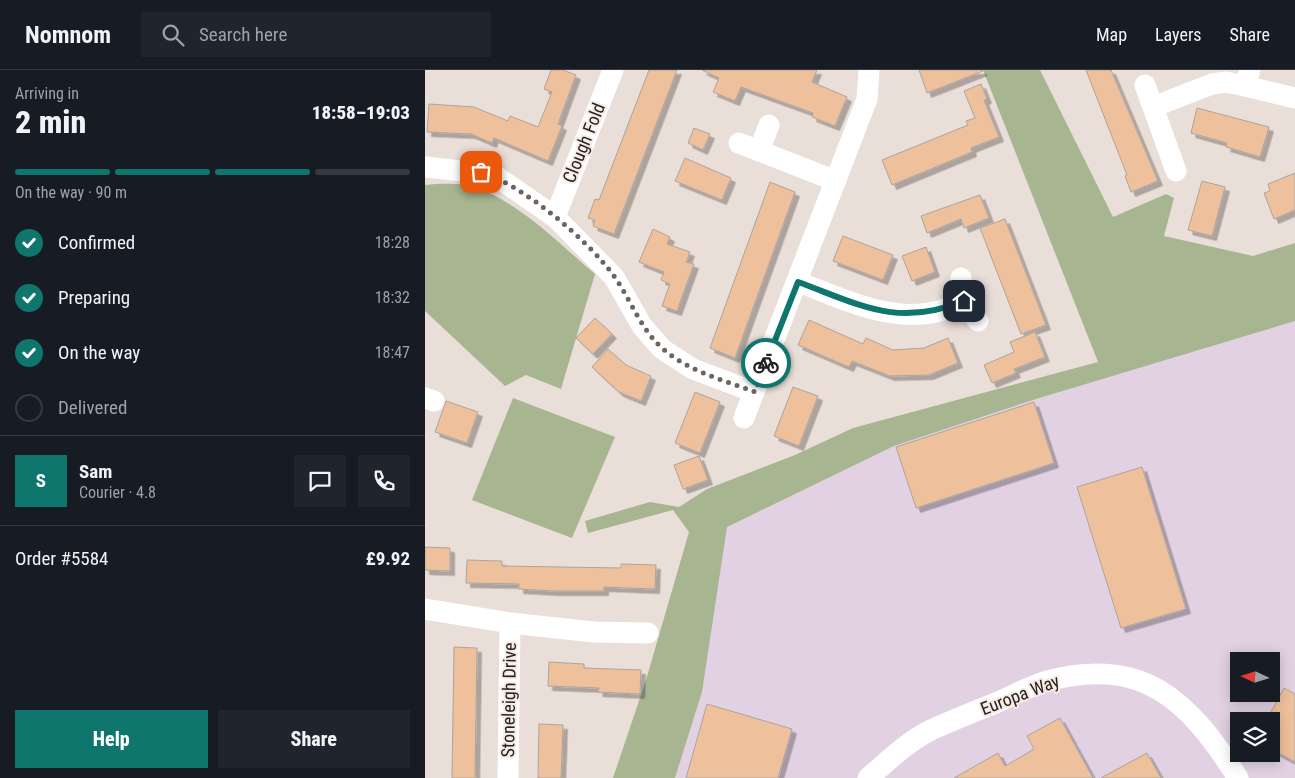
<!DOCTYPE html>
<meta charset="utf-8">
<style>
body{margin:0;font-family:"Roboto Condensed",sans-serif;background:#20242c;color:#f1f3f6;height:100vh;display:flex;flex-direction:column;font-size:19px;white-space:nowrap}
*{box-sizing:border-box;margin:0}
p{font-size:16px;color:#9ea1a6}
.icon{flex:none;width:28px;height:28px;fill:none;stroke:currentColor;stroke-width:2;stroke-linecap:round;stroke-linejoin:round}
.map{position:relative;flex:1;overflow:hidden}
.details{display:flex;flex-direction:column;background:#171b24;width:425px}
.details>*{flex:none}
.needle{width:32px;rotate:274deg}
.controls{position:absolute;left:805px;top:582px;display:grid;gap:10px}
.controls a{display:grid;place-items:center;width:50px;height:50px;border-radius:0px;background:#171b24;box-shadow:0 2px 12px #0003;font-size:25px}
.pin{position:absolute;display:grid;place-items:center;width:42px;height:42px;color:#fff;margin:-21px;border-radius:10px;box-shadow:0 2px 8px #0006}
.courier{position:absolute;display:grid;place-items:center;width:50px;height:50px;margin:-25px;border:4px solid #0f766e;border-radius:50%;background:#fff;color:#222;box-shadow:0 1px 6px #0007}
.overview em{font-style:normal;font-weight:800}
.overview div{display:flex;flex-direction:column-reverse}
.overview{display:flex;align-items:center;justify-content:space-between;height:85px;padding:0 15px}
h1{font-size:32px;font-weight:800;line-height:38px}
.bar{display:grid;grid-template-columns:repeat(4,1fr);gap:8px 5px;align-content:center;height:60px;padding:0 15px}
.bar i{height:6px;border-radius:4px;background:#363941}
.bar .current{background:#0f766e}
.bar p{grid-column:span 4}
.line{display:flex;align-items:center;gap:12px;padding:0 15px;border-top:1px solid #363941}
.line div{flex:1}
.round{display:grid;place-items:center;flex:none;width:52px;height:52px;border-radius:0px;background:#20242c}
ol{padding:0 15px;list-style:none}
li{display:flex;align-items:center;gap:15px;height:55px}
li p{margin-inline-start:auto}
li .icon{padding:5px;border-radius:50%;background:#0f766e;color:#fff;stroke-width:4}
li:last-child{color:#9ea1a6}
li i{width:28px;height:28px;border:2px solid #363941;border-radius:50%}
.cta{display:flex;gap:10px;margin-top:auto;padding:10px 15px}
.cta a{flex:1;height:58px;border-radius:0px;background:#0f766e;color:#fff;font-size:20px;font-weight:800;line-height:58px;text-align:center}
.cta a+a{background:#20242c;color:#f1f3f6}
header{display:flex;align-items:center;gap:30px;box-sizing:border-box;height:70px;padding:0 25px;background:#171b24;border-bottom:1px solid #363941}
header strong{font-size:24px}
nav{display:flex;gap:28px;margin-inline-start:auto;font-size:18px}
.search{width:350px;height:45px;background:#20242c;display:flex;align-items:center;gap:12px;box-sizing:border-box;padding:0 18px;border-radius:0px;color:#9ea1a6;font-size:19px}
main{display:flex;flex:1;min-height:0}
.map>svg:first-child{display:block}
.industrial{fill:#e1d1e3;fill-rule:evenodd}
.green{fill:#a7b691}
.building{fill:#eec09b;stroke:#ada49c;filter:url(#shadow)}
.lines{fill:none;stroke-linecap:round;stroke-linejoin:round}
.minor{stroke:#fff;stroke-width:21}
.done{stroke:#6b6460;stroke-width:5;stroke-dasharray:0 9}
.route{stroke:#0f766e;stroke-width:6}
.labels{text-anchor:middle;stroke-width:4;stroke-linejoin:round;paint-order:stroke}
.street-label{font-size:18px;fill:#26221f;stroke:#f7ebe5}
</style>
<header>
<strong>Nomnom</strong>
<div class="search"><svg class="icon" aria-label="search" viewBox="0 0 24 24"><circle cx="10" cy="10" r="6"/><path d="M15 15l6 6"/></svg>Search here</div>
<nav><a>Map</a><a>Layers</a><a>Share</a></nav>
</header>
<main>
<section class="details">
<div class="overview"><div><h1>2 min</h1><p>Arriving in</p></div><em>18:58–19:03</em></div>
<div class="bar"><i class="current"></i><i class="current"></i><i class="current"></i><i></i><p>On the way · 90 m</p></div>
<ol>
<li><svg class="icon" aria-label="check" viewBox="0 0 24 24"><path d="M5 12l5 5 9-10"/></svg>Confirmed<p>18:28</p></li>
<li><svg class="icon" aria-label="check" viewBox="0 0 24 24"><path d="M5 12l5 5 9-10"/></svg>Preparing<p>18:32</p></li>
<li><svg class="icon" aria-label="check" viewBox="0 0 24 24"><path d="M5 12l5 5 9-10"/></svg>On the way<p>18:47</p></li>
<li><i></i>Delivered</li>
</ol>
<div class="line" style="height:90px"><b class="round" style="background:#0f766e;color:#fff">S</b><div><b>Sam</b><p>Courier · 4.8</p></div><a class="round"><svg class="icon" aria-label="chat" viewBox="0 0 24 24"><path d="M4 5h16v11H9l-5 4z"/></svg></a><a class="round"><svg class="icon" aria-label="phone" viewBox="0 0 24 24"><path d="M5 4h4l2 5-3 2q2 4 5 5l2-3 5 2v4C11 20 4 13 5 4z"/></svg></a></div>
<div class="line" style="height:65px"><div>Order #5584</div><b>£9.92</b></div>
<div class="cta"><a>Help</a><a>Share</a></div>
</section>
<div class="map">
<svg width="870" height="708" viewBox="0 0 870 708">
<defs>
<filter id="shadow"><feDropShadow dx="4.5" dy="4.5" stdDeviation="0" flood-color="#0004"/></filter>
</defs>
<rect width="100%" height="100%" fill="#eaded8"/>
<path class="industrial" d="M 870,251 L 870,708 L 250,708 L 277,622 L 301,457 L 469,376 L 611,329 ZM 814,591 L 846,591 L 846,624 L 814,624 ZM 814,651 L 846,651 L 846,684 L 814,684 Z"/>
<path class="green" d="M 558,0 L 615,0 L 688,147 L 741,124 L 749,128 L 739,166 L 828,186 L 870,173 L 870,251 L 611,329 L 469,376 L 302,457 L 277,622 L 250,708 L 188,708 L 221,610 L 264,462 L 248,440 L 163,463 L 160,451 L 225,432 L 254,437 L 282,419 L 370,385 L 428,358 L 673,292 Z
M 0,115 C 12,114 26,113 38,115 C 85,122 134,174 170,204 L 136,319 L 101,305 L 80,316 L 0,241 Z
M 88,328 L 190,367 L 147,468 L 47,430 Z"/>
<path class="building" d="M 126,0 L 138,0 L 151,5 L 133,54 L 137,56 L 123,91 L 69,68 L 67,73 L 46,64 L 2,62 L 4,34 L 49,37 L 83,51 L 85,46 L 113,57 L 127,22 L 119,19 Z
M 224,0 L 252,0 L 189,164 L 168,156 L 170,150 L 163,148 L 170,129 L 174,130 Z
M 277,0 L 392,0 L 387,12 L 422,27 L 410,56 L 387,47 L 388,43 L 316,17 L 310,31 L 288,22 L 294,8 Z
M 494,0 L 557,0 L 558,1 L 502,23 Z
M 661,0 L 686,0 L 733,111 L 706,122 L 700,106 L 702,105 Z
M 556,14 L 562,29 L 559,30 L 574,67 L 546,78 L 547,82 L 467,115 L 457,90 L 543,55 L 541,51 L 550,48 L 539,21 Z
M 772,38 L 844,57 L 835,87 L 801,77 L 802,73 L 766,63 Z
M 269,58 L 285,64 L 278,80 L 263,73 Z
M 260,88 L 306,108 L 297,130 L 250,111 Z
M 870,103 L 870,140 L 849,149 L 839,123 L 845,121 L 843,114 Z
M 777,111 L 800,117 L 787,166 L 763,160 Z
M 345,112 L 370,122 L 310,288 L 285,278 Z
M 555,125 L 564,148 L 539,158 L 536,149 L 502,163 L 496,146 Z
M 580,149 L 621,255 L 596,264 L 555,158 Z
M 228,159 L 245,167 L 242,174 L 265,182 L 261,192 L 269,194 L 252,241 L 237,236 L 245,214 L 236,210 L 239,202 L 214,192 Z
M 418,166 L 468,185 L 458,210 L 408,191 Z
M 501,177 L 510,202 L 487,211 L 477,186 Z
M 170,248 L 187,264 L 168,284 L 151,268 Z
M 384,250 L 438,274 L 441,268 L 468,280 L 499,278 L 523,268 L 533,293 L 504,305 L 465,306 L 427,291 L 424,297 L 373,275 Z
M 610,262 L 620,287 L 589,299 L 591,303 L 567,313 L 559,295 L 589,282 L 585,272 Z
M 183,279 L 201,295 L 226,306 L 216,331 L 194,322 L 167,297 Z
M 368,317 L 393,326 L 374,376 L 349,366 Z
M 270,322 L 295,332 L 275,383 L 250,373 Z
M 21,331 L 53,342 L 42,373 L 10,362 Z
M 609,332 L 629,393 L 491,438 L 471,377 Z
M 274,386 L 283,410 L 258,419 L 249,395 Z
M 717,397 L 761,539 L 696,558 L 652,417 Z
M 0,477 L 25,478 L 25,501 L 0,500 Z
M 42,490 L 77,491 L 77,496 L 196,498 L 196,494 L 231,495 L 230,519 L 179,517 L 179,521 L 129,521 L 94,519 L 94,514 L 41,513 Z
M 29,577 L 52,578 L 50,708 L 27,708 Z
M 124,592 L 159,594 L 159,598 L 216,600 L 215,624 L 173,622 L 174,618 L 123,616 Z
M 859,618 L 870,624 L 870,692 L 846,679 L 846,651 L 841,651 Z
M 282,634 L 367,659 L 353,708 L 261,708 Z
M 635,648 L 668,708 L 529,708 L 573,683 L 580,696 L 594,688 L 609,679 L 602,666 Z
M 114,654 L 138,655 L 136,708 L 113,708 Z
M 722,683 L 736,708 L 676,708 Z"/>
<g class="lines">
<path class="minor" d="M 720,15 L 751,101
M 820,16 L 870,28
M 728,37 L 787,14 L 801,12 L 820,16 L 825,0
M 314,73 L 411,111
M 334,81 L 344,55
M 0,97 L 56,103 L 72,107 L 130,147 L 189,207 L 217,256 L 237,279 L 268,299 L 329,322
M 130,147 L 188,0
M 536,208 L 539,231 L 553,251
M 373,212 C 417,228 466,254 514,241 C 522,239 531,235 539,231
M 0,328 L 9,331
M 319,348 L 442,29 L 444,0
M 0,539 L 85,553 L 169,562 L 223,563
M 83,708 L 85,553
M 443,708 C 463,691 482,672 506,660 C 528,650 551,641 573,632 C 589,625 605,616 622,611 C 719,585 764,631 813,708"/>
</g>
<g class="lines">
<path class="done" d="M 56,102 C 98,115 163,170 189,206 C 206,230 215,258 237,278 C 263,301 298,310 330,322 L 341,293"/>
<path class="route" d="M 341,293 L 373,212 C 436,235 472,258 539,231"/>
</g>
<g class="labels">
<g class="street-label">
<text transform="translate(159 73) rotate(-68)" y="6">Clough Fold</text>
<text transform="translate(595 625) rotate(-21)" y="6">Europa Way</text>
<text transform="translate(84 630) rotate(-89)" y="6">Stoneleigh Drive</text>
</g>
</g>
</svg>
<div class="controls">
<a><svg class="needle" viewBox="-14 -14 28 28"><path d="M0-13l5 13h-10z" fill="#e53935"/><path d="M0 13l5-13h-10z" fill="#9ea1a6"/></svg></a>
<a><svg class="icon" aria-label="layers" viewBox="0 0 24 24"><path d="M12 4l9 5-9 5-9-5zM3 14l9 5 9-5"/></svg></a>
</div>
<div class="pin" style="left:56px;top:102px;background:#ea580c"><svg class="icon" aria-label="bag" viewBox="0 0 24 24"><path d="M5 8h14l-1 12H6zM9 8a3 3 0 0 1 6 0"/></svg></div>
<div class="pin" style="left:539px;top:231px;background:#1f2937"><svg class="icon" aria-label="home" viewBox="0 0 24 24"><path d="M3 11l9-7 9 7M6 9v11h12V9"/></svg></div>
<div class="courier" style="left:341px;top:293px"><svg class="icon" aria-label="bike" viewBox="0 0 24 24"><circle cx="6" cy="16" r="4"/><circle cx="18" cy="16" r="4"/><path d="M6 16l4-8h5l3 8M10 8l3 8H6M13 5h3"/></svg></div>
</div>
</main>
